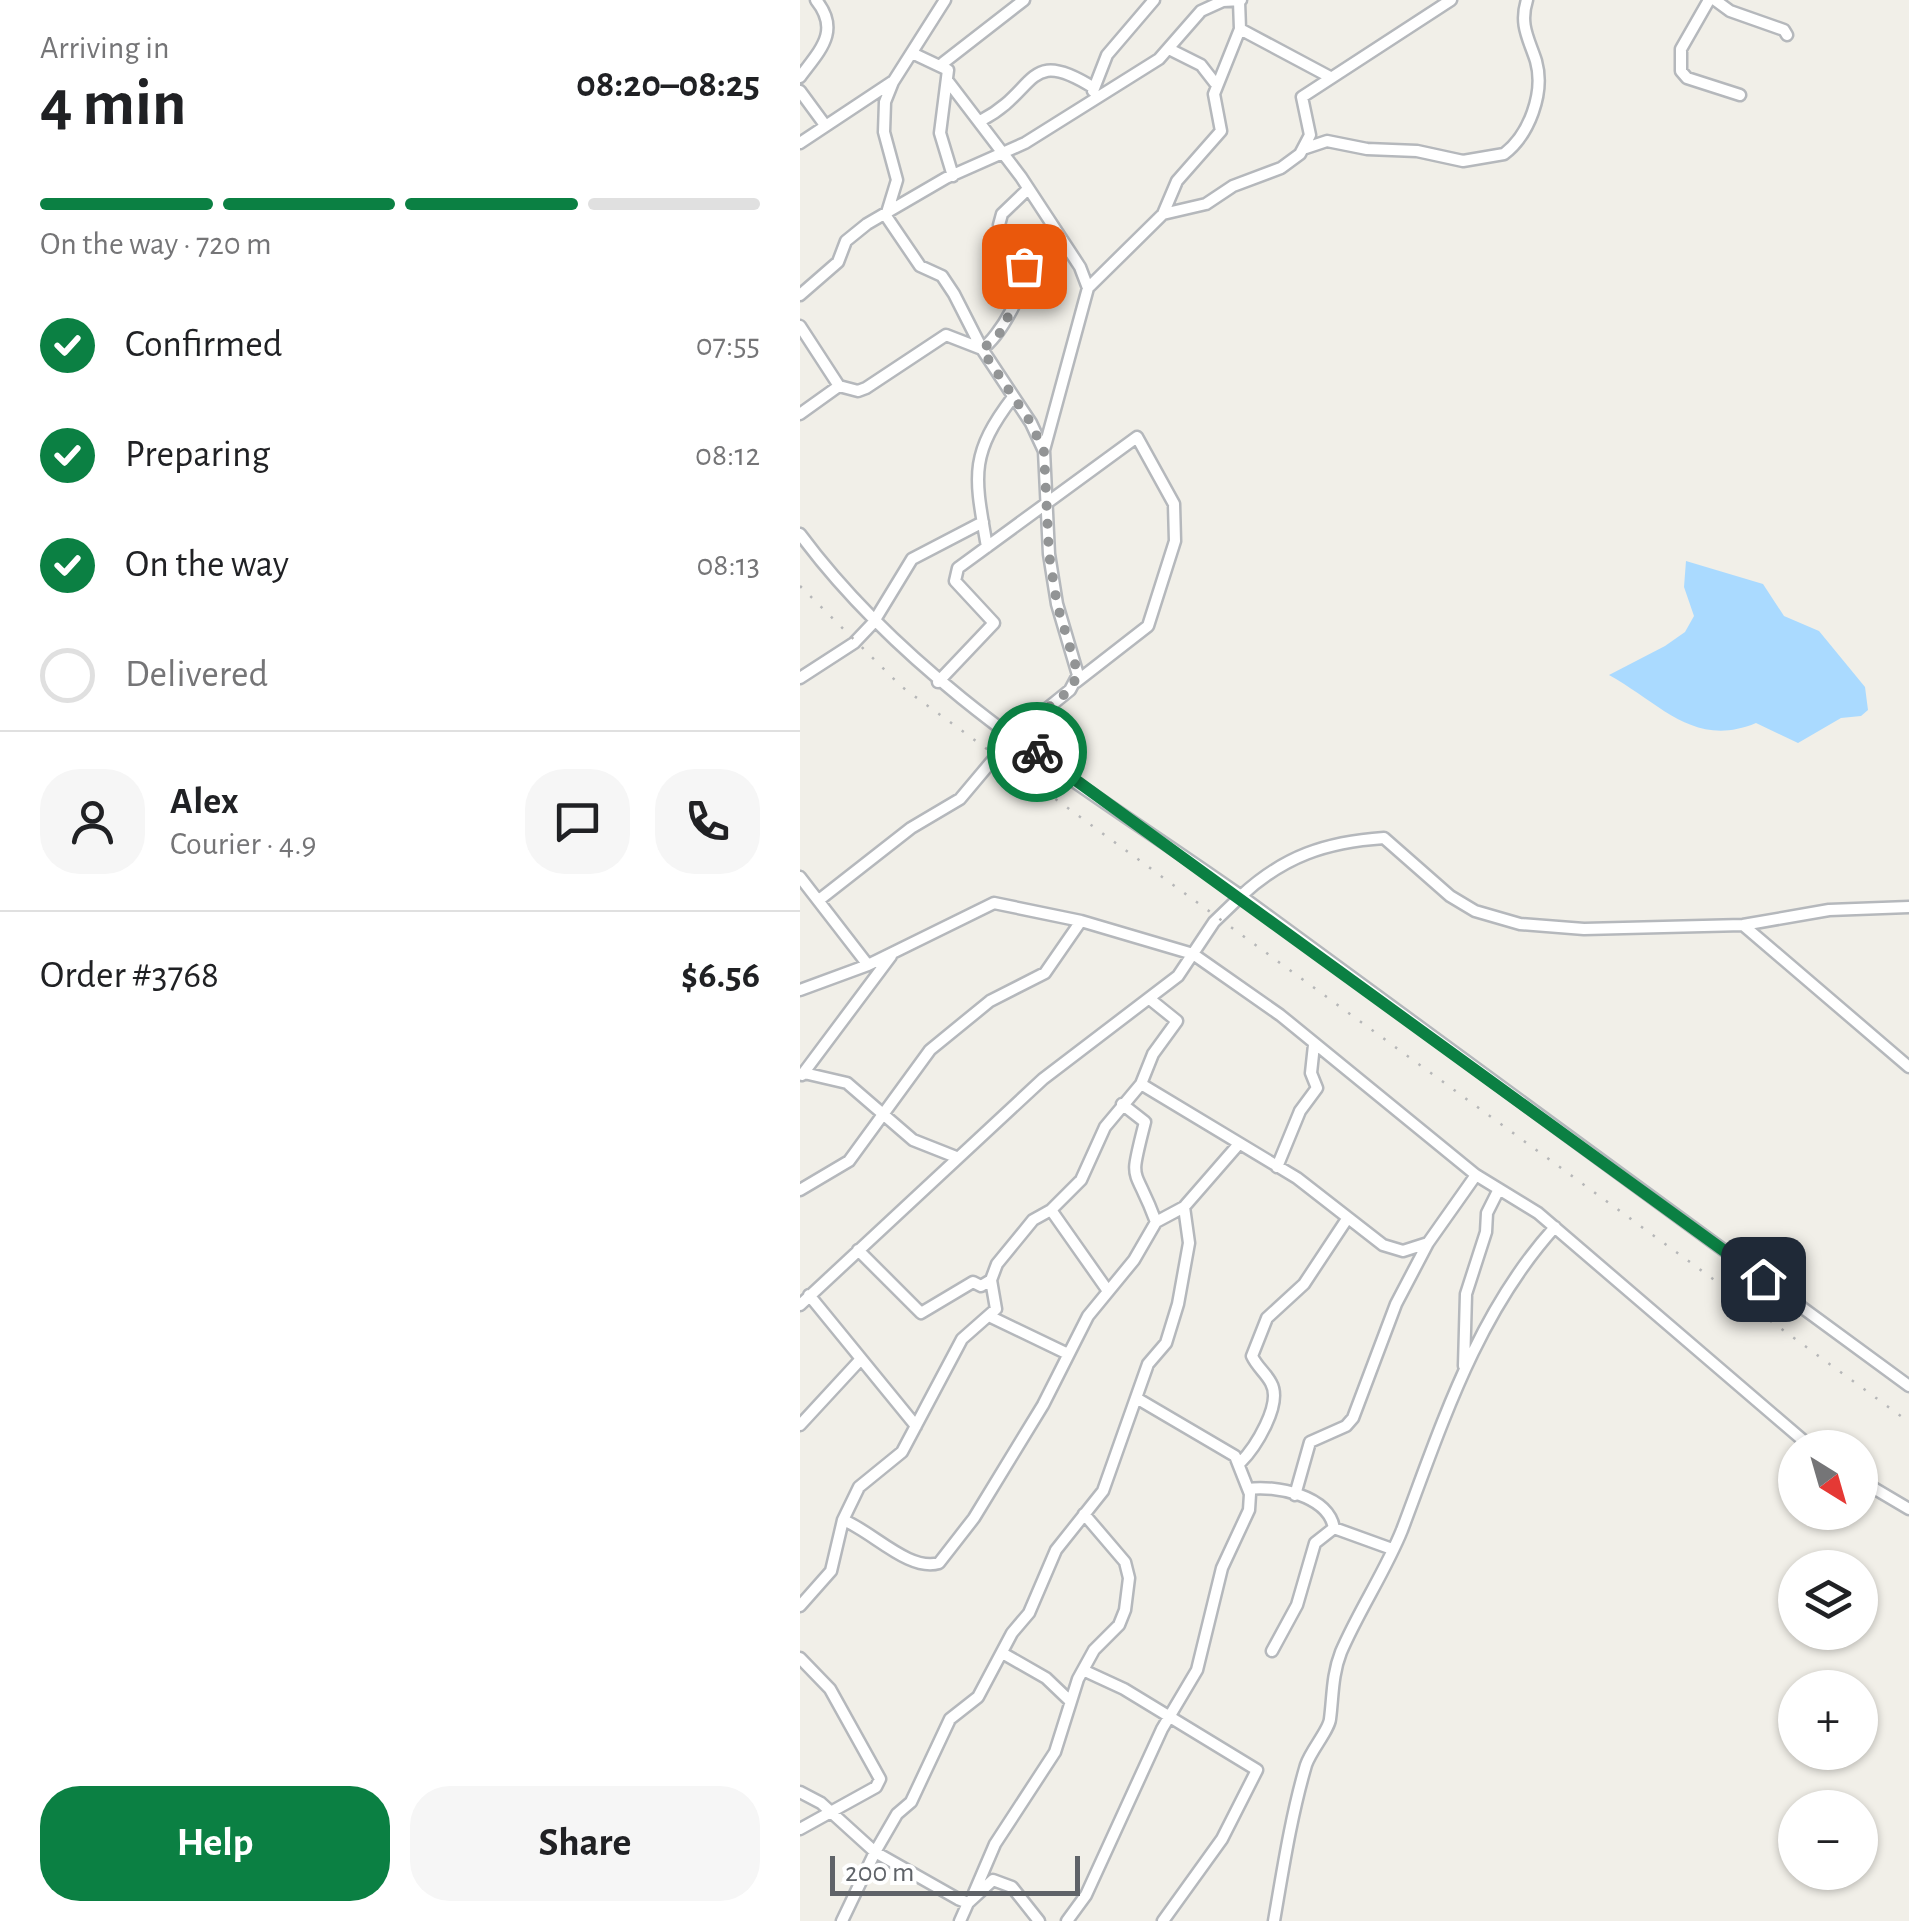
<!DOCTYPE html>
<meta charset="utf-8">
<style>
body{margin:0;font-family:"Alegreya Sans",sans-serif;background:#f6f6f6;color:#202124;height:100vh;display:flex;flex-direction:column;font-size:38px;white-space:nowrap}
*{box-sizing:border-box;margin:0}
p{font-size:32px;color:#757577}
.icon{flex:none;width:55px;height:55px;fill:none;stroke:currentColor;stroke-width:2;stroke-linecap:round;stroke-linejoin:round}
.map{position:relative;flex:1;overflow:hidden}
.drawer{display:flex;flex-direction:column;background:#fff;width:800px}
.drawer>*{flex:none}
.needle{width:65px;rotate:143deg}
.tools{position:absolute;left:978px;top:1430px;display:grid;gap:20px}
.tools a{display:grid;place-items:center;width:100px;height:100px;border-radius:50%;background:#fff;box-shadow:0 2px 8px #0004;font-size:50px}
.scale{position:absolute;left:30px;bottom:25px;width:250px;box-sizing:border-box;padding-left:10px;border:5px solid #5f6368;border-top:0;font-size:28px;line-height:35px;white-space:nowrap;color:#5f6368;-webkit-text-stroke:8px #fff;paint-order:stroke}
.pin{position:absolute;display:grid;place-items:center;width:85px;height:85px;color:#fff;margin:-42px;border-radius:20px;box-shadow:0 5px 15px #0006}
.courier{position:absolute;display:grid;place-items:center;width:100px;height:100px;margin:-50px;border:8px solid #0b8043;border-radius:50%;background:#fff;color:#222;box-shadow:0 2px 12px #0007}
.headline em{font-style:normal;font-weight:600}
.headline div{display:flex;flex-direction:column-reverse}
.headline{display:flex;align-items:center;justify-content:space-between;height:170px;padding:0 40px}
h1{font-size:65px;font-weight:600;line-height:75px}
.bar{display:grid;grid-template-columns:repeat(4,1fr);gap:15px 10px;align-content:center;height:120px;padding:0 40px}
.bar i{height:12px;border-radius:8px;background:#e0e0e0}
.bar .current{background:#0b8043}
.bar p{grid-column:span 4}
.line{display:flex;align-items:center;gap:25px;padding:0 40px;border-top:2px solid #e0e0e0}
.line div{flex:1}
.round{display:grid;place-items:center;flex:none;width:105px;height:105px;border-radius:40px;background:#f6f6f6}
ol{padding:0 40px;list-style:none}
li{display:flex;align-items:center;gap:30px;height:110px}
li p{margin-inline-start:auto}
li .icon{padding:10px;border-radius:50%;background:#0b8043;color:#fff;stroke-width:4}
li:last-child{color:#757577}
li i{width:55px;height:55px;border:5px solid #e0e0e0;border-radius:50%}
.cta{display:flex;gap:20px;margin-top:auto;padding:20px 40px}
.cta a{flex:1;height:115px;border-radius:40px;background:#0b8043;color:#fff;font-size:40px;font-weight:600;line-height:115px;text-align:center}
.cta a+a{background:#f6f6f6;color:#202124}
main{display:flex;flex:1;min-height:0}
.map>svg:first-child{display:block}
.water{fill:#aadaff}
.lines{fill:none;stroke-linecap:round;stroke-linejoin:round}
.minor-casing{stroke:#b5b8bc;stroke-width:15}
.minor{stroke:#fff;stroke-width:10}
.rail{stroke:#b6b7b8;stroke-width:2.5;stroke-dasharray:2.5 12;stroke-linecap:butt}
.done{stroke:#929495;stroke-width:10;stroke-dasharray:0 18}
.route{stroke:#0b8043;stroke-width:12}
</style>
<main>
<section class="drawer">
<div class="headline"><div><h1>4 min</h1><p>Arriving in</p></div><em>08:20–08:25</em></div>
<div class="bar"><i class="current"></i><i class="current"></i><i class="current"></i><i></i><p>On the way · 720 m</p></div>
<ol>
<li><svg class="icon" aria-label="check" viewBox="0 0 24 24"><path d="M5 12l5 5 9-10"/></svg>Confirmed<p>07:55</p></li>
<li><svg class="icon" aria-label="check" viewBox="0 0 24 24"><path d="M5 12l5 5 9-10"/></svg>Preparing<p>08:12</p></li>
<li><svg class="icon" aria-label="check" viewBox="0 0 24 24"><path d="M5 12l5 5 9-10"/></svg>On the way<p>08:13</p></li>
<li><i></i>Delivered</li>
</ol>
<div class="line" style="height:180px"><a class="round"><svg class="icon" aria-label="person" viewBox="0 0 24 24"><circle cx="12" cy="8" r="4"/><path d="M4 21q1-7 8-7t8 7"/></svg></a><div><b>Alex</b><p>Courier · 4.9</p></div><a class="round"><svg class="icon" aria-label="chat" viewBox="0 0 24 24"><path d="M4 5h16v11H9l-5 4z"/></svg></a><a class="round"><svg class="icon" aria-label="phone" viewBox="0 0 24 24"><path d="M5 4h4l2 5-3 2q2 4 5 5l2-3 5 2v4C11 20 4 13 5 4z"/></svg></a></div>
<div class="line" style="height:130px"><div>Order #3768</div><b>$6.56</b></div>
<div class="cta"><a>Help</a><a>Share</a></div>
</section>
<div class="map">
<svg width="1109" height="1921" viewBox="0 0 1109 1921">
<rect width="100%" height="100%" fill="#f1efe8"/>
<path class="water" d="M 886,561 L 963,584 L 984,616 L 1019,631 L 1065,687 L 1068,710 L 1061,716 L 1041,718 L 998,743 L 956,723 C 894,749 860,703 809,675 L 865,646 L 885,632 L 894,616 L 884,587 Z"/>
<g class="lines">
<defs>
<path id="minor" d="M 909,0 L 881,49 L 881,71 L 887,78 L 940,95
M 915,0 L 930,11 L 984,30 L 987,35
M 440,29 L 530,77
M 371,50 L 401,65 L 415,83
M 112,53 L 148,70 L 140,133 L 153,176
M 143,63 L 224,0
M 0,77 C 20,50 41,31 16,0
M 147,80 L 221,177 L 280,267 L 288,288
M 0,91 L 25,125
M 293,91 L 307,55 L 354,0
M 182,120 C 238,91 226,45 294,88
M 0,143 L 92,82
M 506,148 L 527,141 L 567,149 L 617,151 L 663,161 L 704,154 C 729,135 745,93 736,61 C 729,39 719,25 727,0
M 363,214 L 377,181 L 421,131 L 414,94 L 440,29 L 439,1
M 0,295 L 38,262 L 46,241 L 67,224 L 146,178 L 225,143 L 359,59 L 401,11 L 423,1 L 441,0
M 0,326 L 39,386 L 0,414
M 39,386 L 58,391 L 66,388 L 146,335 L 182,349 C 199,337 228,288 224,266 C 221,251 204,239 199,225 L 202,214 L 228,189
M 244,450 L 288,288 L 363,214 L 406,204 L 433,186 L 481,168 L 500,154 L 510,135 L 502,97 L 651,0
M 0,534 C 115,689 285,786 441,896 C 484,856 526,842 584,838 L 650,896 L 675,911 L 720,924 L 784,929 L 943,925 L 1029,910 L 1109,907
M 187,547 C 175,477 168,456 213,397
M 0,678 L 54,643 L 73,623 L 112,559 L 183,522
M 138,682 L 194,623 L 155,581 L 158,568 L 337,437 L 374,504 L 375,541 L 348,626 L 276,682
M 0,877 L 68,965
M 19,900 L 111,828 L 160,799 L 213,736 L 270,690 L 278,675 L 257,604 L 249,554 L 244,451 L 231,423 L 182,349 L 154,294 L 142,276 L 120,266 L 86,216 L 97,180 L 84,132 L 85,102 L 93,82 L 145,0
M 943,925 L 1109,1067
M 0,990 L 68,965 L 194,903 L 281,921 L 393,954 L 480,1015 L 676,1175 L 738,1213 L 1012,1448
M 4,1073 L 47,1083 L 113,1140 L 156,1157
M 2,1075 L 91,956
M 341,1084 L 497,1178 L 583,1245 L 603,1251 L 628,1243
M 322,1104 L 345,1122 C 328,1188 334,1162 356,1222
M 477,1167 L 500,1111 L 517,1088 L 511,1073 L 514,1045
M 0,1190 L 49,1161 L 130,1050 L 190,1001 L 245,973 L 281,921
M 251,1210 L 308,1291
M 58,1250 L 121,1313 L 173,1282 L 181,1286 L 191,1280
M 9,1295 L 116,1426
M 0,1305 L 243,1079 L 378,976 L 414,922 L 441,896 L 1109,1386
M 191,1317 L 268,1354
M 664,1366 L 666,1294 L 686,1232 L 687,1213 L 699,1189
M 0,1425 L 61,1359
M 440,1463 C 455,1448 483,1404 471,1383 C 466,1373 457,1367 452,1356 L 467,1318 L 504,1284 L 547,1219
M 1060,1480 L 1109,1509
M 448,1489 C 475,1485 528,1495 534,1528
M 495,1495 L 510,1442 L 546,1426 L 553,1418 L 596,1304 L 628,1243 L 676,1175
M 43,1520 C 72,1531 109,1572 139,1563 L 174,1518 L 243,1405 L 288,1316 L 334,1260 L 356,1222 L 384,1207
M 0,1606 L 31,1571 L 43,1520 L 59,1487 L 102,1452 L 162,1339 L 196,1309 L 191,1280 L 197,1264 L 233,1220 L 251,1210 L 281,1180 L 305,1127 L 341,1084 L 353,1054 L 377,1021 L 351,1000
M 472,1651 L 497,1605 L 515,1543 L 534,1528 L 592,1549
M 204,1654 L 246,1678 L 269,1700
M 0,1658 L 30,1689 L 80,1779 L 76,1787 L 0,1829
M 285,1671 L 324,1689 L 457,1770 L 422,1839 L 363,1921
M 0,1792 L 21,1803 L 75,1852 L 158,1899 L 168,1903 L 193,1880 L 212,1887 L 239,1921
M 174,1893 L 195,1844 L 255,1752 L 278,1679 L 294,1650 L 319,1625 L 325,1610 L 329,1578 L 325,1562 L 284,1514
M 42,1921 L 75,1852 L 97,1814 L 111,1802 L 150,1719 L 178,1697 L 212,1633 L 229,1613 L 256,1550 L 303,1491 L 348,1364 L 366,1343 L 378,1304 L 389,1243 L 384,1207 L 438,1145
M 160,1921 L 168,1903
M 267,1921 L 286,1895 L 362,1729 L 397,1670 L 422,1568 L 449,1510 L 450,1494 L 435,1456 L 338,1399
M 474,1921 C 483,1869 491,1816 506,1765 C 511,1750 529,1730 530,1719 C 533,1696 532,1675 541,1652 C 559,1610 585,1572 602,1530 C 642,1424 677,1313 755,1227"/>
</defs>
<use href="#minor" class="minor-casing"/>
<use href="#minor" class="minor"/>
<path class="rail" d="M 0,586 L 102,687 L 1109,1422"/>
</g>
<g class="lines">
<path class="done" d="M 224,266 L 204,329 L 182,350 L 231,423 L 244,452 L 249,554 L 257,604 L 278,674 L 270,690 L 213,736 L 237,752"/>
<path class="route" d="M 237,752 L 963,1279"/>
</g>
</svg>
<div class="tools">
<a><svg class="needle" viewBox="-14 -14 28 28"><path d="M0-13l5 13h-10z" fill="#e53935"/><path d="M0 13l5-13h-10z" fill="#757577"/></svg></a>
<a><svg class="icon" aria-label="layers" viewBox="0 0 24 24"><path d="M12 4l9 5-9 5-9-5zM3 14l9 5 9-5"/></svg></a>
<a>+</a>
<a>−</a>
</div>
<div class="scale">200 m</div>
<div class="pin" style="left:224px;top:266px;background:#ea580c"><svg class="icon" aria-label="bag" viewBox="0 0 24 24"><path d="M5 8h14l-1 12H6zM9 8a3 3 0 0 1 6 0"/></svg></div>
<div class="pin" style="left:963px;top:1279px;background:#1f2937"><svg class="icon" aria-label="home" viewBox="0 0 24 24"><path d="M3 11l9-7 9 7M6 9v11h12V9"/></svg></div>
<div class="courier" style="left:237px;top:752px"><svg class="icon" aria-label="bike" viewBox="0 0 24 24"><circle cx="6" cy="16" r="4"/><circle cx="18" cy="16" r="4"/><path d="M6 16l4-8h5l3 8M10 8l3 8H6M13 5h3"/></svg></div>
</div>
</main>
